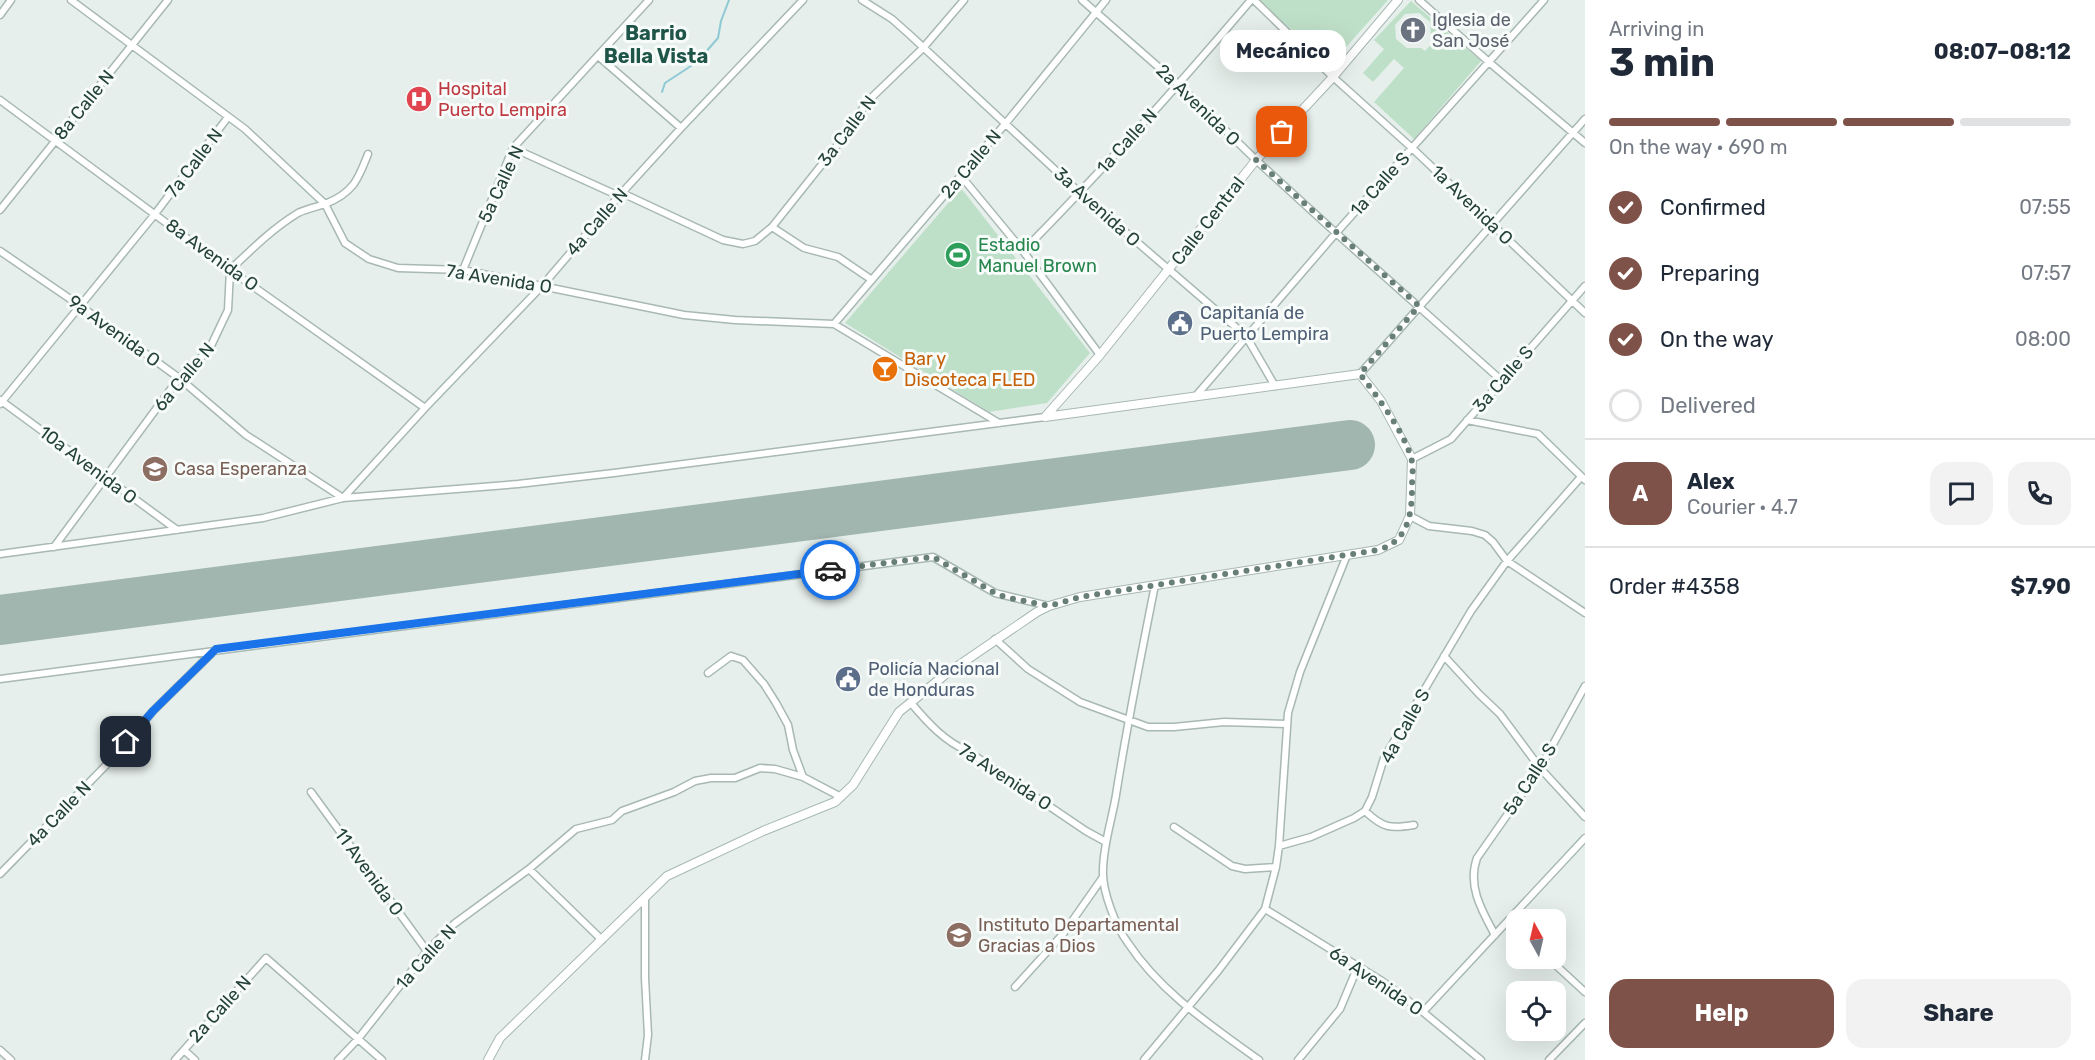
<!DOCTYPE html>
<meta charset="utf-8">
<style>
body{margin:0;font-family:Rubik,sans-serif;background:#f2f2f3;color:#1f2937;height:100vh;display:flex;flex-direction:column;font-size:22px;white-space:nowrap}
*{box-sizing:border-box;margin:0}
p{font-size:20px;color:#747a83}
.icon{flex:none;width:33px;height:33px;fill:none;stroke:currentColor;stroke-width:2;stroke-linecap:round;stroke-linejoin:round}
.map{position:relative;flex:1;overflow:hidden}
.panel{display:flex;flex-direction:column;background:#fff;width:510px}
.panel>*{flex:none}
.needle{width:39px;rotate:352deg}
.buttons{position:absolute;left:1506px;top:909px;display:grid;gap:12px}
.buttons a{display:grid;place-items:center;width:60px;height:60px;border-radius:12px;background:#fff;box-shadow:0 6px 24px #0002;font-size:30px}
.pin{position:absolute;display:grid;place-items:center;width:51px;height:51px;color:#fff;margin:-26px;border-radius:12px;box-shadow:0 3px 9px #0006}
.courier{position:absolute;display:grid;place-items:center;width:60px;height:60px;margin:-30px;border:4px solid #1a73e8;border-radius:50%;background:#fff;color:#222;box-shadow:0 2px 8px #0007}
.bubble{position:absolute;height:42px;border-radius:18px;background:#fff;box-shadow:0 6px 24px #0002;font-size:20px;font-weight:700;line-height:42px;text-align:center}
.headline em{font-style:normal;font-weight:700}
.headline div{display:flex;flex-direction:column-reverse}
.headline{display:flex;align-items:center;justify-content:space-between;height:102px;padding:0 24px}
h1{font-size:39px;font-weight:700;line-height:45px}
.bar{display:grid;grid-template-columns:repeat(4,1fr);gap:9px 6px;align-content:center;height:72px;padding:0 24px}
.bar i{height:8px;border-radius:4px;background:#e0e1e3}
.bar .current{background:#7f5249}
.bar p{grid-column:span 4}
.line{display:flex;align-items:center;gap:15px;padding:0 24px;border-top:2px solid #e0e1e3}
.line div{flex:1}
.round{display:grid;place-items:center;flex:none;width:63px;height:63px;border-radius:18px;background:#f2f2f3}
ol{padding:0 24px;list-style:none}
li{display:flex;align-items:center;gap:18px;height:66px}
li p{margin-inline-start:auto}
li .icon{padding:6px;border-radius:50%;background:#7f5249;color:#fff;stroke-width:4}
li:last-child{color:#747a83}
li i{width:33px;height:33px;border:3px solid #e0e1e3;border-radius:50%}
.button{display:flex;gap:12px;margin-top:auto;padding:12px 24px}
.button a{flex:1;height:69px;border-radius:18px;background:#7f5249;color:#fff;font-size:24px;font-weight:700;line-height:69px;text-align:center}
.button a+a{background:#f2f2f3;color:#1f2937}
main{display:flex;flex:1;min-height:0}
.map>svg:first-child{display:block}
.green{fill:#bfe0c8;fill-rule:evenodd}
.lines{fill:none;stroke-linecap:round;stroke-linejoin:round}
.stream{stroke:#8ec9d4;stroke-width:2}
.runway{stroke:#a2b6b0;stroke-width:50}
.minor-casing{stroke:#a8b8b2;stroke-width:9}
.tertiary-casing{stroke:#a8b8b2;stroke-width:10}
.minor{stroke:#fff;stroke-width:6}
.tertiary{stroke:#fff;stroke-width:8}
.done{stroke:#687f78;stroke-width:6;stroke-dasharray:0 10.8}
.route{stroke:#1a73e8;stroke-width:8}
.labels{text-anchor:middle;stroke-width:6;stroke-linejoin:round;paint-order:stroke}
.worship-label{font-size:18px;fill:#5b616d;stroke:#f7fbf9;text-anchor:start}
.health-label{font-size:18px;fill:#be3a42;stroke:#f7fbf9;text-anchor:start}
.street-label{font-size:18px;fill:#24423a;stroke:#f7fbf9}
.leisure-label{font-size:18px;fill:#27864d;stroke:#f7fbf9;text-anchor:start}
.service-label{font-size:18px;fill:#4e5e75;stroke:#f7fbf9;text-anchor:start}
.food-label{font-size:18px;fill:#c56008;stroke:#f7fbf9;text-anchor:start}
.education-label{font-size:18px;fill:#785e54;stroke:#f7fbf9;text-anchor:start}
.neighbourhood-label{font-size:20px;font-weight:bold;fill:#1f5548;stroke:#f7fbf9}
</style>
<main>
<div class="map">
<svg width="1585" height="1060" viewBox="0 0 1585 1060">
<rect width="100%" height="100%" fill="#e6efeb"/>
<path class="green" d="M 1258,0 L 1388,0 L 1331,64 Z
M 1411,1 L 1481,61 L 1414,139 L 1374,102 L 1404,68 L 1394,59 L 1373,82 L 1363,73 L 1384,49 L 1374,40 ZM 1419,13 L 1430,22 L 1431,36 L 1435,40 L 1425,51 L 1421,48 L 1407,48 L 1396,39 L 1395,25 L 1405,14 Z
M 961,188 L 1090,353 L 1047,403 L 989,412 L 845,323 Z"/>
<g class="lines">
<path class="stream" d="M 662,92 L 665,83 L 697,62 L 718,38 L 721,21 L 729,0"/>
<path class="runway" d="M 0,620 L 1350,445"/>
<defs>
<path id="minor" d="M 71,0 L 245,129 L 325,204 L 345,243 L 369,259 L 398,268 L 463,270 L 684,315 L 735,320 L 834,324 L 999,423
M 862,0 L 892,19 L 910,35 L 1080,193 L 1246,336 L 1275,386
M 1082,0 L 1179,85 L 1256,160 L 1336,233 L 1501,380
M 1254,0 L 1333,77 L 1412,148 L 1585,313
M 1419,0 L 1490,63 L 1585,143
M 0,15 L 11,0
M 598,56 L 681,128
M 0,100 L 230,270 L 425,408
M 513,148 L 619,196
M 961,176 L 1023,251 L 1100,355
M 622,193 L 723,240 L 743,244 L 755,241 L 772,227 L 839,143 L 868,101 L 923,48 L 964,0
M 0,210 L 168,0
M 772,227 L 804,248 L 838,257 L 872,280
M 0,251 L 79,305 L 179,378 L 246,435 L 343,498 L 425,408 L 542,286 L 619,196 L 681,128 L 803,0
M 1023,251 C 1103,170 1178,86 1251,0
M 463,270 L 513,148 L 649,0
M 834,324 L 1006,123 L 1106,0
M 1360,374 L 1585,119
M 1195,397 L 1336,233 L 1544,0
M 0,400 L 177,530
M 0,404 L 155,214 L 228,117
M 1467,420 L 1538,434 L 1585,480
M 1412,459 L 1451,439 L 1585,286
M 1410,516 L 1429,526 L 1472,531 L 1485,535 L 1493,542 L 1507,561 L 1585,613
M 54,547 L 179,378 L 209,350 L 228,310 L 230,270 C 252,249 272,229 298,213 C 306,209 316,207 325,204 C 353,193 358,180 368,154
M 0,554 L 263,518 L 343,498 L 518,484 L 614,473 L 1045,417
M 1155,585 C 1141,655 1127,725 1116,795 C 1112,820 1103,845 1103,871 C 1102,891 1116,927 1128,943 C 1161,993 1212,1026 1259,1060
M 995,639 L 1028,669 L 1080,702 L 1148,727 L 1174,727 L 1224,722 L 1287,724
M 1444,656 L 1479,694 L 1500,714 L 1540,768 L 1585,817
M 708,673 L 731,656 L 743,660 L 764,684 L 776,703 L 788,725 L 793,750 L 803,777 L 841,797
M 0,679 L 933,557 L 995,593 L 1049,606
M 911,703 C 928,723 944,741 969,752 L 1086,831 L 1106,842
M 311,792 L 427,951
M 1365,811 C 1383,828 1390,829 1414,825
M 1174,827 L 1232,866 L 1245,869 L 1276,867
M 1279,846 L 1311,837 L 1354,818 L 1365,811 L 1372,797 L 1384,758 L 1471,611 L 1507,561 L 1581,477
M 529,869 L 602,940
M 0,874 L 115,756 L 153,711 L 215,650
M 1265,909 L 1382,981 L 1423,1012 L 1481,1060
M 1507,922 L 1516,930
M 1495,935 C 1482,911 1467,886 1477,858 L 1540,768 L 1585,686
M 1548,958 L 1585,992
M 1015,987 L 1063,934 L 1103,877
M 1423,1012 L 1585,838
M 0,1050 L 11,1060
M 184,1050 L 195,1060
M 175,1060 L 266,958 L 382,1060
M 338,1060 L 358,1039 L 428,950 L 454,924 L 529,869 L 576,829 L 612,820 L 622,811 L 674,792 L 695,781 L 711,778 L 735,778 L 760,768 L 775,769 L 803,777
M 645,1060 L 648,1035 L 645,978 L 645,897
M 1144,1060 L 1218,971 L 1265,909 L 1276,867 L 1279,846 L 1288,713 L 1300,672 L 1347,555
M 1298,1060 L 1340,1009 L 1358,966
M 1549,1060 L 1585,1023"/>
<path id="tertiary" d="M 1045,417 L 1100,355 L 1256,160 L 1333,77 L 1398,0
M 488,1060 L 500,1038 L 667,876 L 763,831 L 835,802 L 853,785 L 899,712 L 946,674 L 1037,612 L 1049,606 L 1080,597 L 1378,550 L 1399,540 L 1410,516 L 1412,459 L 1381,401 L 1360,374 L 1045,417"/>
</defs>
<use href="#minor" class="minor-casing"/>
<use href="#tertiary" class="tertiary-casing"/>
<use href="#minor" class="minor"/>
<use href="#tertiary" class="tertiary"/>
</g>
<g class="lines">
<path class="done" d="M 830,570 L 933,557 L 995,593 L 1005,597 L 1049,606 L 1080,597 L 1378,550 C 1409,541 1412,513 1412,486 C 1412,477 1414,466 1411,458 C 1405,433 1376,395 1360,374 L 1419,306 L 1256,160 L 1282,132"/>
<path class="route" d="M 126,742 L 153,711 L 216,649 L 830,570"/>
</g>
<defs>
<symbol id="church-disc" viewBox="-11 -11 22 22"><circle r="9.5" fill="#6b7280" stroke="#f7fbf9"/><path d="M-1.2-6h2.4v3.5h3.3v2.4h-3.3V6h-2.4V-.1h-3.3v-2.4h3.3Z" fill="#fff"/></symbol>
<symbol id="hospital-disc" viewBox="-11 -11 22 22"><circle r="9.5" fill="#e0444e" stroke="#f7fbf9"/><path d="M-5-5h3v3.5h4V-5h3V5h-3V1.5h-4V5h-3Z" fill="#fff"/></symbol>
<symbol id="stadium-disc" viewBox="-11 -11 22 22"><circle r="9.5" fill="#2e9e5b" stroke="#f7fbf9"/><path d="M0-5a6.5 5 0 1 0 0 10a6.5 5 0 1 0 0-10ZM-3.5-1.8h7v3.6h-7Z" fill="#fff"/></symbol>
<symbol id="civic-disc" viewBox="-11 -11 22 22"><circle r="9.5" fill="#5c6f8a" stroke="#f7fbf9"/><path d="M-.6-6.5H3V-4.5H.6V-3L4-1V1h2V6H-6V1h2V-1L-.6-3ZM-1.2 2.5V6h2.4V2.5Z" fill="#fff"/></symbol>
<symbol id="bar-disc" viewBox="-11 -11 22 22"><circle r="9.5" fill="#e8710a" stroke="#f7fbf9"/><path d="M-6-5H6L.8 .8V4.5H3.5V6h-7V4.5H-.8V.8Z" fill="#fff"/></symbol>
<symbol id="school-disc" viewBox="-11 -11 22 22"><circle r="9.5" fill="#8d6e63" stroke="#f7fbf9"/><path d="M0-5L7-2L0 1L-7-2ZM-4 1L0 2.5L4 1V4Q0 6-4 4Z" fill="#fff"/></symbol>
</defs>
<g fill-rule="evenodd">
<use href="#church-disc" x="1398" y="15" width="30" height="30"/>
<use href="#hospital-disc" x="404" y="84" width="30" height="30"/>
<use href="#stadium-disc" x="943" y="240" width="30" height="30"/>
<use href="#civic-disc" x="1165" y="308" width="30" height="30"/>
<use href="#bar-disc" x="870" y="354" width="30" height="30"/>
<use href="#school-disc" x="140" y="454" width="30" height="30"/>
<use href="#civic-disc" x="833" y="664" width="30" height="30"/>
<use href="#school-disc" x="944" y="920" width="30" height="30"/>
</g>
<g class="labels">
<g class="worship-label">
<text x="1432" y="26">Iglesia de<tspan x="1432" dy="21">San José</tspan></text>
</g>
<g class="health-label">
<text x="438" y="95">Hospital<tspan x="438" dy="21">Puerto Lempira</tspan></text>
</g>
<g class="street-label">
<text transform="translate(84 105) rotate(-51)" y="6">8a Calle N</text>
<text transform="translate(1198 105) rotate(44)" y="6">2a Avenida O</text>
<text transform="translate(847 131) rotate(-53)" y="6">3a Calle N</text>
<text transform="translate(1127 141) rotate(-48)" y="6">1a Calle N</text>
<text transform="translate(194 163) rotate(-53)" y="6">7a Calle N</text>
<text transform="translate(971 164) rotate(-50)" y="6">2a Calle N</text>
<text transform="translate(501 184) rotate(-65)" y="6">5a Calle N</text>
<text transform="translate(1380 184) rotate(-48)" y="6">1a Calle S</text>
<text transform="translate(1472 205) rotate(44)" y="6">1a Avenida O</text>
<text transform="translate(1097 207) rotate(42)" y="6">3a Avenida O</text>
<text transform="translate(1208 221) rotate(-52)" y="6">Calle Central</text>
<text transform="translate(597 222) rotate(-49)" y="6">4a Calle N</text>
<text transform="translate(212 255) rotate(36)" y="6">8a Avenida O</text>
<text transform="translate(499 279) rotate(9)" y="6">7a Avenida O</text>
<text transform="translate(114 331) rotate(36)" y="6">9a Avenida O</text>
<text transform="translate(184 377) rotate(-50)" y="6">6a Calle N</text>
<text transform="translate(1503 379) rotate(-49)" y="6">3a Calle S</text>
<text transform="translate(88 465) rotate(37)" y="6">10a Avenida O</text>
<text transform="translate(1405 726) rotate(-61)" y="6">4a Calle S</text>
<text transform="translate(1005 777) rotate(33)" y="6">7a Avenida O</text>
<text transform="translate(1530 779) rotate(-57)" y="6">5a Calle S</text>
<text transform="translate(59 814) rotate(-46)" y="6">4a Calle N</text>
<text transform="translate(369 872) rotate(54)" y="6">11 Avenida O</text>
<text transform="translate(426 957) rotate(-48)" y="6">1a Calle N</text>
<text transform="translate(1376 981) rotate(34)" y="6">6a Avenida O</text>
<text transform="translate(220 1009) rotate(-48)" y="6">2a Calle N</text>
</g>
<g class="leisure-label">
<text x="978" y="251">Estadio<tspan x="978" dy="21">Manuel Brown</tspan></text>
</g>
<g class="service-label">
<text x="1200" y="319">Capitanía de<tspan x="1200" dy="21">Puerto Lempira</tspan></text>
<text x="868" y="675">Policía Nacional<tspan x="868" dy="21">de Honduras</tspan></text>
</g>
<g class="food-label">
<text x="904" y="365">Bar y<tspan x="904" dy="21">Discoteca FLED</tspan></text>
</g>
<g class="education-label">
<text x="174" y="475">Casa Esperanza</text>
<text x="978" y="931">Instituto Departamental<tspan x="978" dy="21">Gracias a Dios</tspan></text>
</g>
<g class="neighbourhood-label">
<text x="656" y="40">Barrio<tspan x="656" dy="23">Bella Vista</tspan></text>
</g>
</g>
</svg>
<div class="buttons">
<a><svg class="needle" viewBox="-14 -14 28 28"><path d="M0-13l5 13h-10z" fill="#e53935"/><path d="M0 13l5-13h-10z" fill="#747a83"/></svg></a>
<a><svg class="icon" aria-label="locate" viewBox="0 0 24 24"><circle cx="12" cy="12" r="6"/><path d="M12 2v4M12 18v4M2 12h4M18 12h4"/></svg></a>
</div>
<div class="pin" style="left:1282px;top:132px;background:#ea580c"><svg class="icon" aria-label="bag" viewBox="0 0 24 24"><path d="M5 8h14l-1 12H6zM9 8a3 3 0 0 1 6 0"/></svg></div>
<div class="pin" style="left:126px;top:742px;background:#1f2937"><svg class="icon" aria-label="home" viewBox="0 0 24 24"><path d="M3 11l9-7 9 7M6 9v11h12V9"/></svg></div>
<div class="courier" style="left:830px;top:570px"><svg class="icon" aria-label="car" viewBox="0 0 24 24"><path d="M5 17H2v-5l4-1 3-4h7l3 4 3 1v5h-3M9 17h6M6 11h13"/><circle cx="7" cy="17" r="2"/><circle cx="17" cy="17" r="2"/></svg></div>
<div class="bubble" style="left:1220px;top:30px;width:126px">Mecánico</div>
</div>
<section class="panel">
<div class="headline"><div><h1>3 min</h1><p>Arriving in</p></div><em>08:07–08:12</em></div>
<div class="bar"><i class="current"></i><i class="current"></i><i class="current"></i><i></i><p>On the way · 690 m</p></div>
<ol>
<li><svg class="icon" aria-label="check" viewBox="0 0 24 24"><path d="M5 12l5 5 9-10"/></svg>Confirmed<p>07:55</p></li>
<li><svg class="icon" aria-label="check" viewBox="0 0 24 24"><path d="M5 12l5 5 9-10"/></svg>Preparing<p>07:57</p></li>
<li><svg class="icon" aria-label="check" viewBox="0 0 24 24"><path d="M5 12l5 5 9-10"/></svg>On the way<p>08:00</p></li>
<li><i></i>Delivered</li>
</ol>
<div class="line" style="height:108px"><b class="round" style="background:#7f5249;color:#fff">A</b><div><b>Alex</b><p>Courier · 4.7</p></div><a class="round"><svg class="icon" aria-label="chat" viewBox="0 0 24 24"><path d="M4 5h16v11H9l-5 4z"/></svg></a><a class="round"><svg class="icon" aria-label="phone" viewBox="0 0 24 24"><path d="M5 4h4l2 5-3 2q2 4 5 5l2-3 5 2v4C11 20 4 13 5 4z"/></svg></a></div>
<div class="line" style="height:78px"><div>Order #4358</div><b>$7.90</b></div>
<div class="button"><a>Help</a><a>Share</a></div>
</section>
</main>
